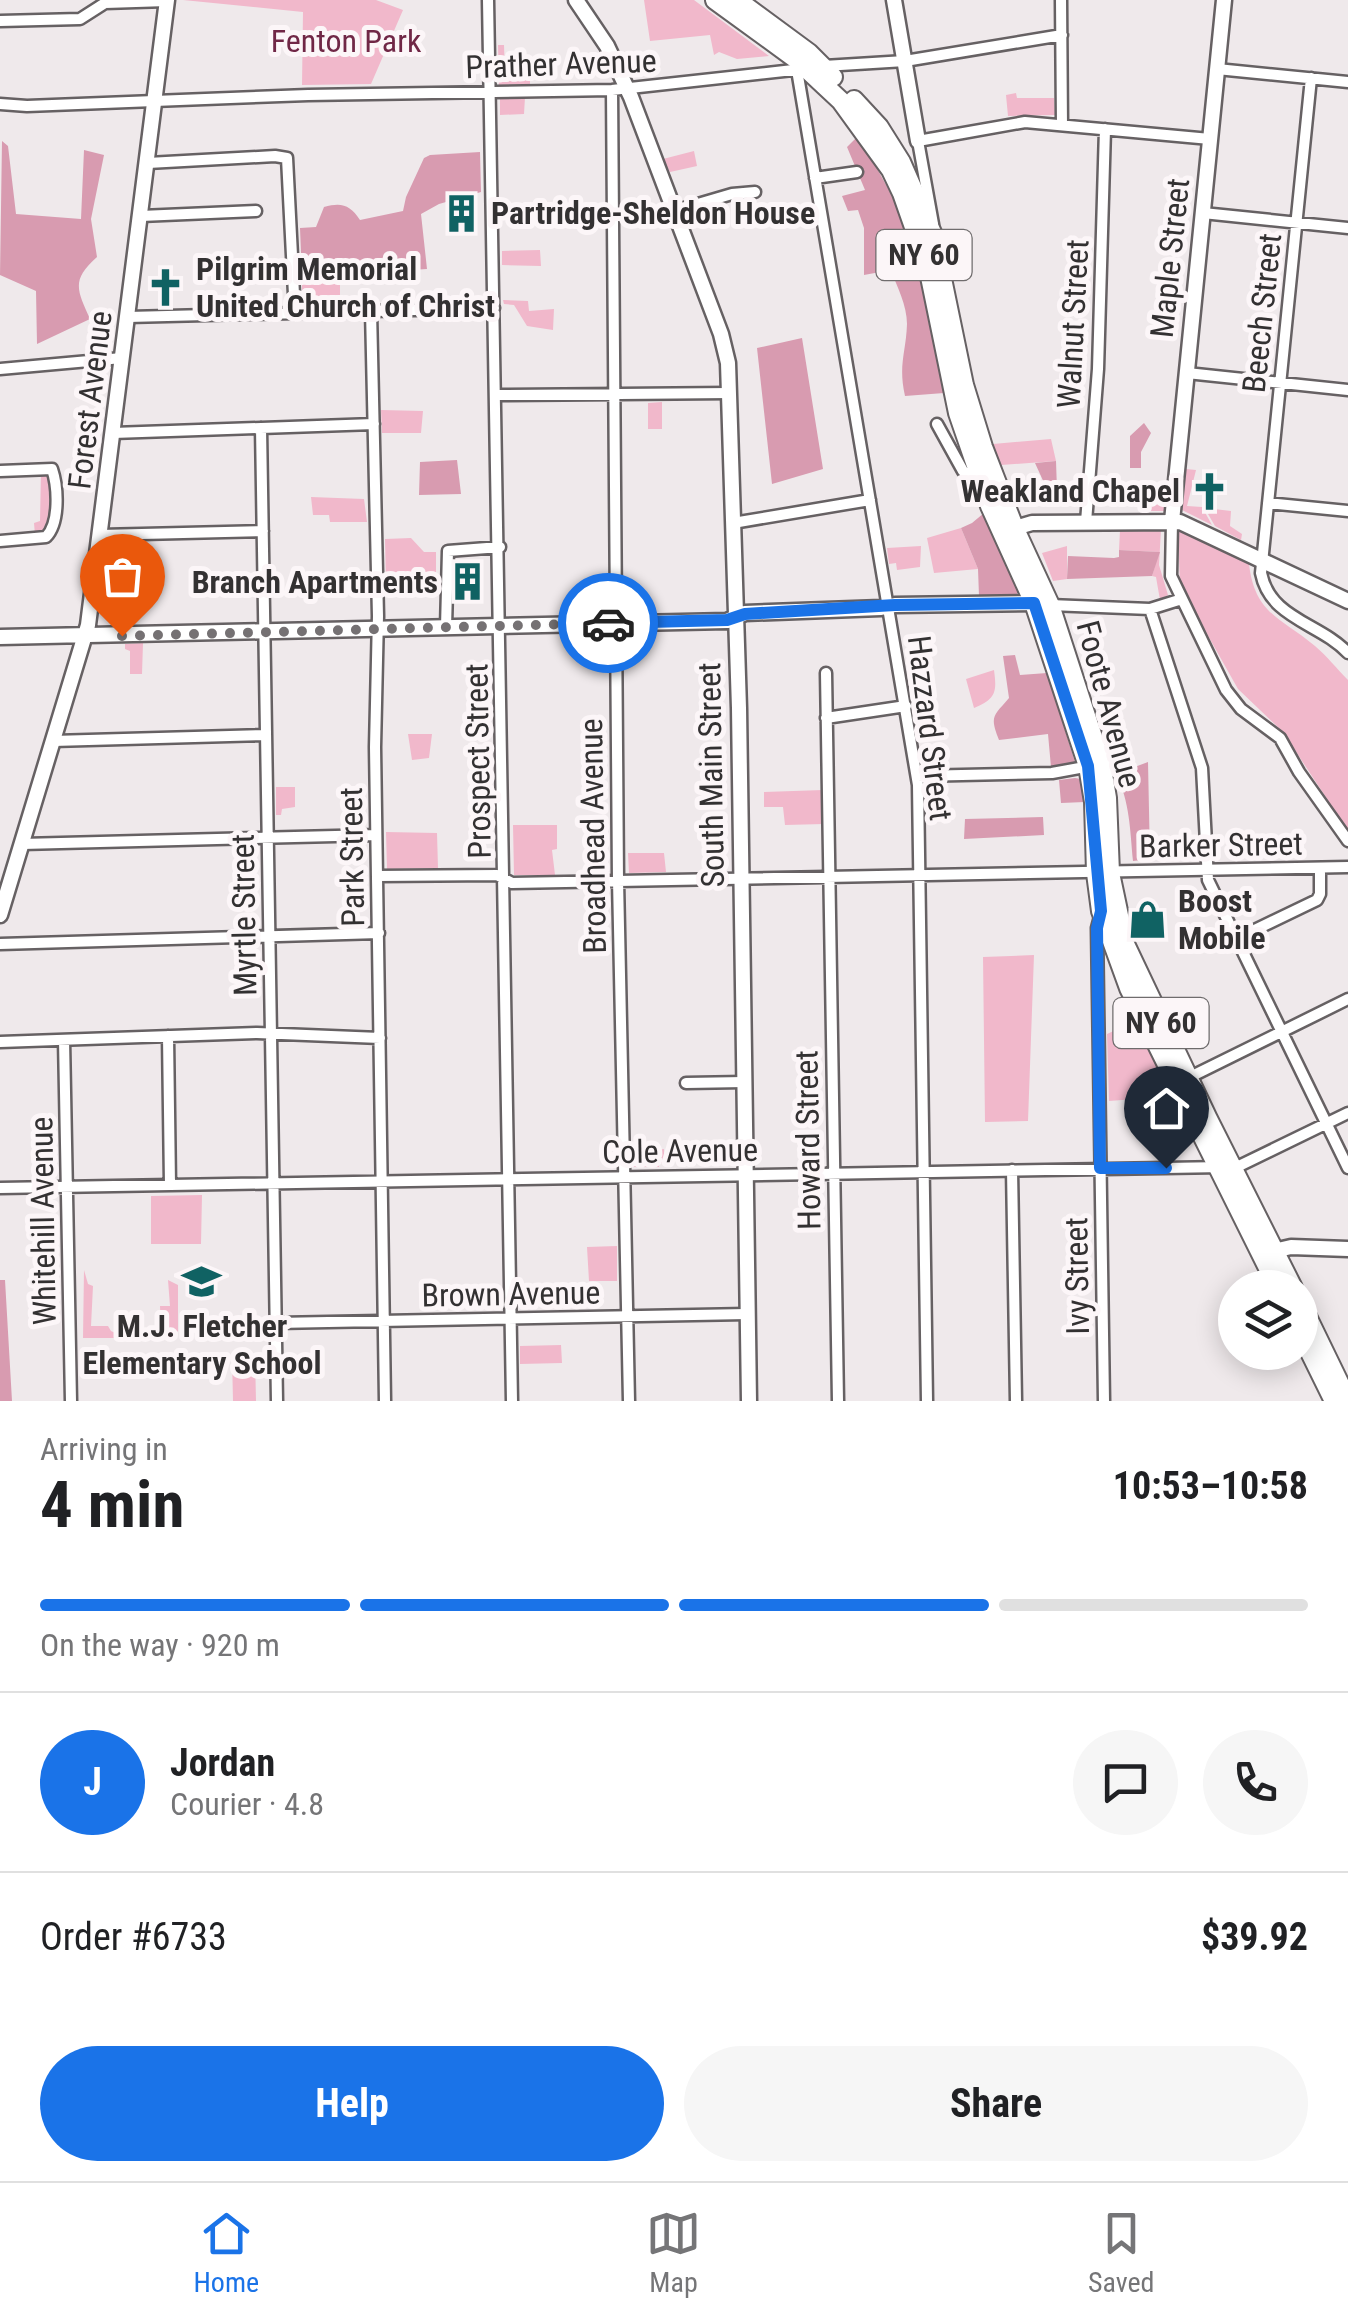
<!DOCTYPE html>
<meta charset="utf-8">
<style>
body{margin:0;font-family:"Roboto Condensed",sans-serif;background:#f6f6f6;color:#202124;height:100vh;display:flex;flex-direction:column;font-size:38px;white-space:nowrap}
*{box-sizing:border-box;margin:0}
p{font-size:32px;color:#757577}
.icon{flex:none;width:55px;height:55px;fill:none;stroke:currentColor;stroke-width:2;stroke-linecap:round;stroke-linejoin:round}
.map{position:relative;height:1401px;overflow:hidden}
.details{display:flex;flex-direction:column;background:#fff;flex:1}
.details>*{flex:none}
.controls{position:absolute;left:1218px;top:1270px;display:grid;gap:20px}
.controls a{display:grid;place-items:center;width:100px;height:100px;border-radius:50%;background:#fff;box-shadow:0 5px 25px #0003;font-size:50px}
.pin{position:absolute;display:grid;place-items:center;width:85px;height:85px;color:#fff;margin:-102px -42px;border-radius:50% 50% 50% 0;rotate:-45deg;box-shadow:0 0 10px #0007}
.pin .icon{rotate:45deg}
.courier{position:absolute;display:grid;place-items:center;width:100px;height:100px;margin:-50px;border:8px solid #1a73e8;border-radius:50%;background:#fff;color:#222;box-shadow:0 2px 12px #0007}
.summary em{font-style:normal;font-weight:700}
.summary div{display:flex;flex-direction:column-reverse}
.summary{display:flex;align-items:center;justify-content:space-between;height:170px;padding:0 40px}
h1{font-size:65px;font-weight:700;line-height:75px}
.bar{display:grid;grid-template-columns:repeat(4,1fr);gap:15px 10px;align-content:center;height:120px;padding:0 40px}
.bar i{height:12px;border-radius:8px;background:#e0e0e0}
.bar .selected{background:#1a73e8}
.bar p{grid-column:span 4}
.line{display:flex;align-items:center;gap:25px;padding:0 40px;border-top:2px solid #e0e0e0}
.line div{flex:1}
.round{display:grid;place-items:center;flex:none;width:105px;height:105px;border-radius:52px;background:#f6f6f6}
.primary-button{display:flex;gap:20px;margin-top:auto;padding:20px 40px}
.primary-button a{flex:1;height:115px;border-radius:60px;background:#1a73e8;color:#fff;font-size:40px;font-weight:700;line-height:115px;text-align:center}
.primary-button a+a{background:#f6f6f6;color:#202124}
.menu{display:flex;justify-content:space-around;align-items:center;height:140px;border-top:2px solid #e0e0e0;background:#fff;font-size:28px;color:#757577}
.menu a{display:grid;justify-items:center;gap:5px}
.menu .selected{color:#1a73e8}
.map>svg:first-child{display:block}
.green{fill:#f1b8cb}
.forest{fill:#d89bb0}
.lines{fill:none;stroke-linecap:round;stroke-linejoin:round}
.street-casing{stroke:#666163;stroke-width:15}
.secondary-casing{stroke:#666163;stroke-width:19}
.highway-casing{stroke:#666163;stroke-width:22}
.street{stroke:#fff;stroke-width:10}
.secondary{stroke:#fff;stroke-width:14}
.highway{stroke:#fff;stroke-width:18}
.done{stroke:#757173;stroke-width:10;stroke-dasharray:0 18}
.route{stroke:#1a73e8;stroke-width:12}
.labels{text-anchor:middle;stroke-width:10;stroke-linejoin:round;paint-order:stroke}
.shield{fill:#fcf6f8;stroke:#6f6c6d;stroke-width:2.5}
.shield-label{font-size:30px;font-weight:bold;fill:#333132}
.park-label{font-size:32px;fill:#702746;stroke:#fcf6f8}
.street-label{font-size:32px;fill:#333132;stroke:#fcf6f8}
.poi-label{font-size:32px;font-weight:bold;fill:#333132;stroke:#fcf6f8;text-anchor:start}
</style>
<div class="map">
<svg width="1348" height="1401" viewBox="0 0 1348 1401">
<rect width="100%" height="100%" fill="#efe9eb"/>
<path class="green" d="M 183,0 L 376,0 L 403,10 L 371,84 L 302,85 L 303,12 Z
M 644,0 L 694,0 L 769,56 L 737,59 L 719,52 L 714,55 L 710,35 L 650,41 Z
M 498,45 L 504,45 L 505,75 L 530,75 L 530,84 L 499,85 Z
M 1016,93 L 1017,98 L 1054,98 L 1055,115 L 1008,116 L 1006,95 Z
M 525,97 L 524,114 L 500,115 L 500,98 Z
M 694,151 L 697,166 L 670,172 L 663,159 Z
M 540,250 L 541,266 L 502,265 L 502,251 Z
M 340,276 L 340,303 L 302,304 L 302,277 Z
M 503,300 L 528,301 L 529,311 L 554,309 L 553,330 L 527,326 L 514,305 L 504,304 Z
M 662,402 L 662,429 L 648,429 L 648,403 Z
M 381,410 L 423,411 L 421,433 L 382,433 Z
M 1051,439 L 1056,461 L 1001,465 L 993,444 Z
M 1186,469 L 1196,470 L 1187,506 L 1202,507 L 1212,525 L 1182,510 Z
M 41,471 L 49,476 L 50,525 L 43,534 L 35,535 L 34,523 L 40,521 Z
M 1143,488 L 1158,488 L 1159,496 L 1166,496 L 1164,511 L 1143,511 Z
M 311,497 L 364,499 L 367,522 L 330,522 L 329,515 L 313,515 Z
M 1214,509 L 1231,511 L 1230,526 L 1242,534 L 1241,540 L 1215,526 L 1208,514 Z
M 961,528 L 978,569 L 934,573 L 927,538 Z
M 1161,529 L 1159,565 L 1168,595 L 1160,600 L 1156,577 L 1152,576 L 1159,552 L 1119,550 L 1120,530 Z
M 1178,530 L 1249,564 C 1255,614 1280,617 1315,646 C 1327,656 1337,669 1348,680 L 1348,831 L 1283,732 L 1238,689 L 1180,586 Z
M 411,538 L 424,552 L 436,552 L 436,574 L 386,581 L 385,539 Z
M 921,546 L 920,567 L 897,570 L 896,563 L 889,564 L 887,548 Z
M 1067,546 L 1067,579 L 1053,581 L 1042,553 Z
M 143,643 L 142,674 L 130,674 L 130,651 L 125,649 L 125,644 Z
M 994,670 C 997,692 996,699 974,708 L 966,679 Z
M 408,734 L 432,734 L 429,758 L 412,760 Z
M 276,787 L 295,787 L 295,807 L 282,809 L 281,815 L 276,815 Z
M 823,790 L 824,824 L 785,825 L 783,807 L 764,807 L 764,792 Z
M 513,825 L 557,825 L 557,849 L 552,850 L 555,875 L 514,875 Z
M 386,832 L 437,833 L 438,868 L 387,869 Z
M 628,853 L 664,853 L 666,872 L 629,873 Z
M 1034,955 L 1028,1121 L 985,1122 L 983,957 Z
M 1136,1021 L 1174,1099 L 1159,1103 L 1148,1098 L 1109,1101 L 1107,1034 Z
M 632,1149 L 647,1152 L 664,1149 L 664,1163 L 659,1163 L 659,1167 L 631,1167 Z
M 202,1195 L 201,1244 L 151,1244 L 151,1196 Z
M 617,1246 L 617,1281 L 589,1281 L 587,1247 Z
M 84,1270 L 88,1284 L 93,1286 L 91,1326 L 108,1326 L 111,1331 L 126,1338 L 83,1338 Z
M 168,1280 L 178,1285 L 178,1331 L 173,1337 L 155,1337 L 154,1331 L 161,1330 L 160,1306 L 170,1306 Z
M 561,1345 L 562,1363 L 520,1364 L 520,1346 Z
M 255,1356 L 256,1401 L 233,1401 L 232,1357 Z"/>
<path class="forest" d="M 858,136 C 875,165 893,194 905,226 C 926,279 932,338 944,393 L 905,396 C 898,365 906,353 907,324 C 907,305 897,287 891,270 L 864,275 L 864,228 L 858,210 L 848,211 L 842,196 L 865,190 L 847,147 Z
M 2,141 L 8,146 L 16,214 L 81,219 L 84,150 L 104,155 L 91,219 L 97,257 C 71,280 77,290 90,319 L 37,344 L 36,291 L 0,275 Z
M 480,152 L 481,192 L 439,204 L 421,214 L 427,269 L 302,277 L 300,228 L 316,227 L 324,207 C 342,202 350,205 360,220 L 403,211 L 406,197 L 424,158 L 430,155 Z
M 802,338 L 823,469 L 772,484 L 757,348 Z
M 1144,423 L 1151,433 L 1141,452 L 1141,468 L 1130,468 L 1130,436 Z
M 457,460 L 461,494 L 419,495 L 420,462 Z
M 1056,461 L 1057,490 L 1055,491 L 1045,485 L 1035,463 Z
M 984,513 L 1020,590 L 1016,595 L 979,596 L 978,569 L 961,528 L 972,523 Z
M 1119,550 L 1160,552 L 1152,576 L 1067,579 L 1068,556 L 1114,558 L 1119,557 Z
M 1015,655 L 1020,675 L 1047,673 L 1075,762 L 1051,767 L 1048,734 L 999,740 C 989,715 994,716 1009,698 L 1003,656 Z
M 1148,762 L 1150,859 L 1133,861 C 1130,830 1130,802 1116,774 Z
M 1075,778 L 1081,779 L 1085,802 L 1061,803 L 1059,780 Z
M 1043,817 L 1044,835 L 964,839 L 965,819 Z
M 0,1280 L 5,1280 L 12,1401 L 0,1401 Z"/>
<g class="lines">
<defs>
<path id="street" d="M 488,0 L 512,1401
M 1061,0 L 1062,125
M 0,21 L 80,19 L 105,3 L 167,1
M 824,66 L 905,61 L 1062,35
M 1217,69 L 1348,82
M 797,70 L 918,785 L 927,1401
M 1311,78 L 1261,573 C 1270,619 1320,623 1348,653
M 612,90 L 618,880 L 629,1401
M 0,104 L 27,106 L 308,95 L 612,90 L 802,69
M 918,141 L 1025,122 L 1210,139
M 918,141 L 933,224
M 148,163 L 275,156 L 287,158 L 295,314
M 815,178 L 857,172
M 674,211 L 732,194 L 755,192
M 1203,213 L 1348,228
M 141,216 L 256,211
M 371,311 L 378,616 L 375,747 L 385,1401
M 128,317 L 494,308
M 0,369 L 122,358
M 1187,373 L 1348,390
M 497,395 L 730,393
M 937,424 L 963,471 L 970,475 L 980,472
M 261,428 L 277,1401
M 113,433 L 374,424
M 0,471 L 52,469 C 58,487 60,523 46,537 L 0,541
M 1268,503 L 1348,511
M 1172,521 L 1171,576 L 1226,690 L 1241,709 L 1280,738 L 1299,772 L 1348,841
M 1086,522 L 1098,369 L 1105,129
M 733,523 L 870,500
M 100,535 L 263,531
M 1050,605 L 1150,609 L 1182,599
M 1150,609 L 1202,768 L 1208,880 L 1348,1168
M 446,627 L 448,551 L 500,547
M 826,673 L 838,1401
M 826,718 L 906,706
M 53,741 L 266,735
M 917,776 L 1052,773 L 1090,766
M 22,844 L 376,835
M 378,876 L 497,875 L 512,883 L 1348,867
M 1101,913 L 1097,928 L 1104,1401
M 1236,939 L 1317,900 L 1320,894 L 1320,868
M 0,944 L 379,933
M 168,1036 L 170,1185
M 64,1040 L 71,1401
M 0,1042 L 257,1033 L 380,1038
M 1186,1079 L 1348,999
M 686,1083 L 744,1082
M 1012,1170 L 1016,1401
M 0,1188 L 1224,1167 L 1241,1165 L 1348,1113
M 276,1323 L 747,1314"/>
<path id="secondary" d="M 576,0 L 607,46 L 631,97 L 721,334 L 728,363 L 739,708 L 749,1401
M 894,0 L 918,141
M 1172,521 L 1224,0
M 1008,530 L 1032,523 L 1180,522 L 1348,601
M 0,637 L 727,621 L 745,613 L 881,608 L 895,605 L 1040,603
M 0,915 L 88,625 L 167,0
M 1265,1253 L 1291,1247 L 1348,1249"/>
<path id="highway" d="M 715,0 L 796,59 L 841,101 L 891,170 L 902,193 L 928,267 L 958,413 L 990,506 L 1034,603 L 1088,766 L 1094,802 L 1096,873 L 1101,911 L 1129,988 L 1278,1288
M 737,0 L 809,53 L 833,77
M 854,100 L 879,127 L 901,162 L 933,235 L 964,385 L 983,447 L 1014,527 L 1050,605 L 1101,762 L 1107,798 L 1110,873 L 1125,944 L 1208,1119 L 1293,1288
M 1300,1302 L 1348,1401
M 1300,1332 L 1334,1401"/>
</defs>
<use href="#street" class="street-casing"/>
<use href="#secondary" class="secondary-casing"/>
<use href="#highway" class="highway-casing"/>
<use href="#street" class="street"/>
<use href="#secondary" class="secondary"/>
<use href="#highway" class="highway"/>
</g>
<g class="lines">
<path class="done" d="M 122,636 L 608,623"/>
<path class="route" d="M 608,623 L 727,620 L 745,614 L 895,605 L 1034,603 L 1088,766 L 1101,911 L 1097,928 L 1100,1168 L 1166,1168"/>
</g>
<defs>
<symbol id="building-bare" viewBox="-9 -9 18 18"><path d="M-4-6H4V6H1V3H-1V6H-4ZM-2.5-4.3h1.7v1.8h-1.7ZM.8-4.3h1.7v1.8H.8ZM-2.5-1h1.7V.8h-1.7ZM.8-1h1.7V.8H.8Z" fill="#106263" stroke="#fcf6f8" stroke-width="2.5" paint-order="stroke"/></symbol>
<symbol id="church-bare" viewBox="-9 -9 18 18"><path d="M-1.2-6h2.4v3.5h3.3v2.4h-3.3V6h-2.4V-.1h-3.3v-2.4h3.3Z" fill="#106263" stroke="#fcf6f8" stroke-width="2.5" paint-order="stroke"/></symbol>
<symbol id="shop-bare" viewBox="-9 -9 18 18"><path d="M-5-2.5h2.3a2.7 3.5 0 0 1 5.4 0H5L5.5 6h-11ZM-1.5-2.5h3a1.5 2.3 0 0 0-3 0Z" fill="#106263" stroke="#fcf6f8" stroke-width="2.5" paint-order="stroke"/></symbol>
<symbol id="school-bare" viewBox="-9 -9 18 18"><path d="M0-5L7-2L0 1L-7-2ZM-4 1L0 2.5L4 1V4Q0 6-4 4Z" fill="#106263" stroke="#fcf6f8" stroke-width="2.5" paint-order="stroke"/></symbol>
</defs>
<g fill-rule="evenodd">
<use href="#building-bare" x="434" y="186" width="55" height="55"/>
<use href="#church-bare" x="138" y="260" width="55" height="55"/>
<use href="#church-bare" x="1182" y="464" width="55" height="55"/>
<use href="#building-bare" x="440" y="554" width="55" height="55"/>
<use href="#shop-bare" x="1120" y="892" width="55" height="55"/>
<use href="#school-bare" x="174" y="1254" width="55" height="55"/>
</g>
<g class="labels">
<g class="shield">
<rect x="876.5" y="230" width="95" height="50" rx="8"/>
<rect x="1113.5" y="998" width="95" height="50" rx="8"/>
</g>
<g class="shield-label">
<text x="924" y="265">NY 60</text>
<text x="1161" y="1033">NY 60</text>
</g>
<g class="park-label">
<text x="346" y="52">Fenton Park</text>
</g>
<g class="street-label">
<text transform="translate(561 64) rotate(-2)" y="11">Prather Avenue</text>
<text transform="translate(1170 258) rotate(-84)" y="11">Maple Street</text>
<text transform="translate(1262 313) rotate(-84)" y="11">Beech Street</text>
<text transform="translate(1073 324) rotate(-87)" y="11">Walnut Street</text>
<text transform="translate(90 400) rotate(-83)" y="11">Forest Avenue</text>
<text transform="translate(1109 704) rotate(75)" y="11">Foote Avenue</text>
<text transform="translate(930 728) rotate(83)" y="11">Hazzard Street</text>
<text transform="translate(478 761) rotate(-91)" y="11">Prospect Street</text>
<text transform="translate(711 775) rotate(-91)" y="11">South Main Street</text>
<text transform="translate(593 836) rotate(-91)" y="11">Broadhead Avenue</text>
<text transform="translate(1221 845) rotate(-1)" y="11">Barker Street</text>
<text transform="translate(352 857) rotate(-91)" y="11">Park Street</text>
<text transform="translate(244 915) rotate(-91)" y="11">Myrtle Street</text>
<text transform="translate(808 1140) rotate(-91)" y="11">Howard Street</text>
<text transform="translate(680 1151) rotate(-1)" y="11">Cole Avenue</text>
<text transform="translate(43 1221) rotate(-91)" y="11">Whitehill Avenue</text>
<text transform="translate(1077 1276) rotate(-91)" y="11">Ivy Street</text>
<text transform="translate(511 1294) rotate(-1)" y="11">Brown Avenue</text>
</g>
<g class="poi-label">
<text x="491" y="224">Partridge-Sheldon House</text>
<text x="196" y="280">Pilgrim Memorial<tspan x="196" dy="37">United Church of Christ</tspan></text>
<text x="1180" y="502" text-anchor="end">Weakland Chapel</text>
<text x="438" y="593" text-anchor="end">Branch Apartments</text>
<text x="1178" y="912">Boost<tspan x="1178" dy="37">Mobile</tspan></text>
<text x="202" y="1337" text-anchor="middle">M.J. Fletcher<tspan x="202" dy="37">Elementary School</tspan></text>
</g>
</g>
</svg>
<div class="controls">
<a><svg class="icon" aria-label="layers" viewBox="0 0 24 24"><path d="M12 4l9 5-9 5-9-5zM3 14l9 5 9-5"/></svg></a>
</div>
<div class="pin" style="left:122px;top:636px;background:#ea580c"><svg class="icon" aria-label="bag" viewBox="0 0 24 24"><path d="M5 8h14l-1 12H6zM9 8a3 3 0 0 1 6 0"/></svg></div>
<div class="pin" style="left:1166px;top:1168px;background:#1f2937"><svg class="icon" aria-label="home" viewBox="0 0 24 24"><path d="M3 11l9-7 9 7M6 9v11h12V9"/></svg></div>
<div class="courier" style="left:608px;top:623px"><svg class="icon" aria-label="car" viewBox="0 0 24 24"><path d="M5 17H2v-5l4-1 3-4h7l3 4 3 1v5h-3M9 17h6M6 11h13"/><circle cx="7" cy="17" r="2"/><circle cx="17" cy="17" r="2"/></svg></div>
</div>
<section class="details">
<div class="summary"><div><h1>4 min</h1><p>Arriving in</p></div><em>10:53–10:58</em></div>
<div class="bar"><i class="selected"></i><i class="selected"></i><i class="selected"></i><i></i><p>On the way · 920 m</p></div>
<div class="line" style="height:180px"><b class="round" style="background:#1a73e8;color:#fff">J</b><div><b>Jordan</b><p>Courier · 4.8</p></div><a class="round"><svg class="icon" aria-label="chat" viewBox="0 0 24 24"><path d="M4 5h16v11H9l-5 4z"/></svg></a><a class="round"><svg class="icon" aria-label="phone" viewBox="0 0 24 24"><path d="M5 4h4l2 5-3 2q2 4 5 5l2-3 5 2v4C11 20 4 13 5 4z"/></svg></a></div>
<div class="line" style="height:130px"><div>Order #6733</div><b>$39.92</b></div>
<div class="primary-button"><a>Help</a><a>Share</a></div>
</section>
<nav class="menu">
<a class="selected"><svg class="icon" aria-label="home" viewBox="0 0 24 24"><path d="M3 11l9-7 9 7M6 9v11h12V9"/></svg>Home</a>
<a><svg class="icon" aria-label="map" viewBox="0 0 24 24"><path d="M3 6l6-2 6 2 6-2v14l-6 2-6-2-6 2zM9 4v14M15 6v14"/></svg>Map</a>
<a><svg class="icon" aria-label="saved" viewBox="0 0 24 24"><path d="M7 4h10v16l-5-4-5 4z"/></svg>Saved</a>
</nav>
